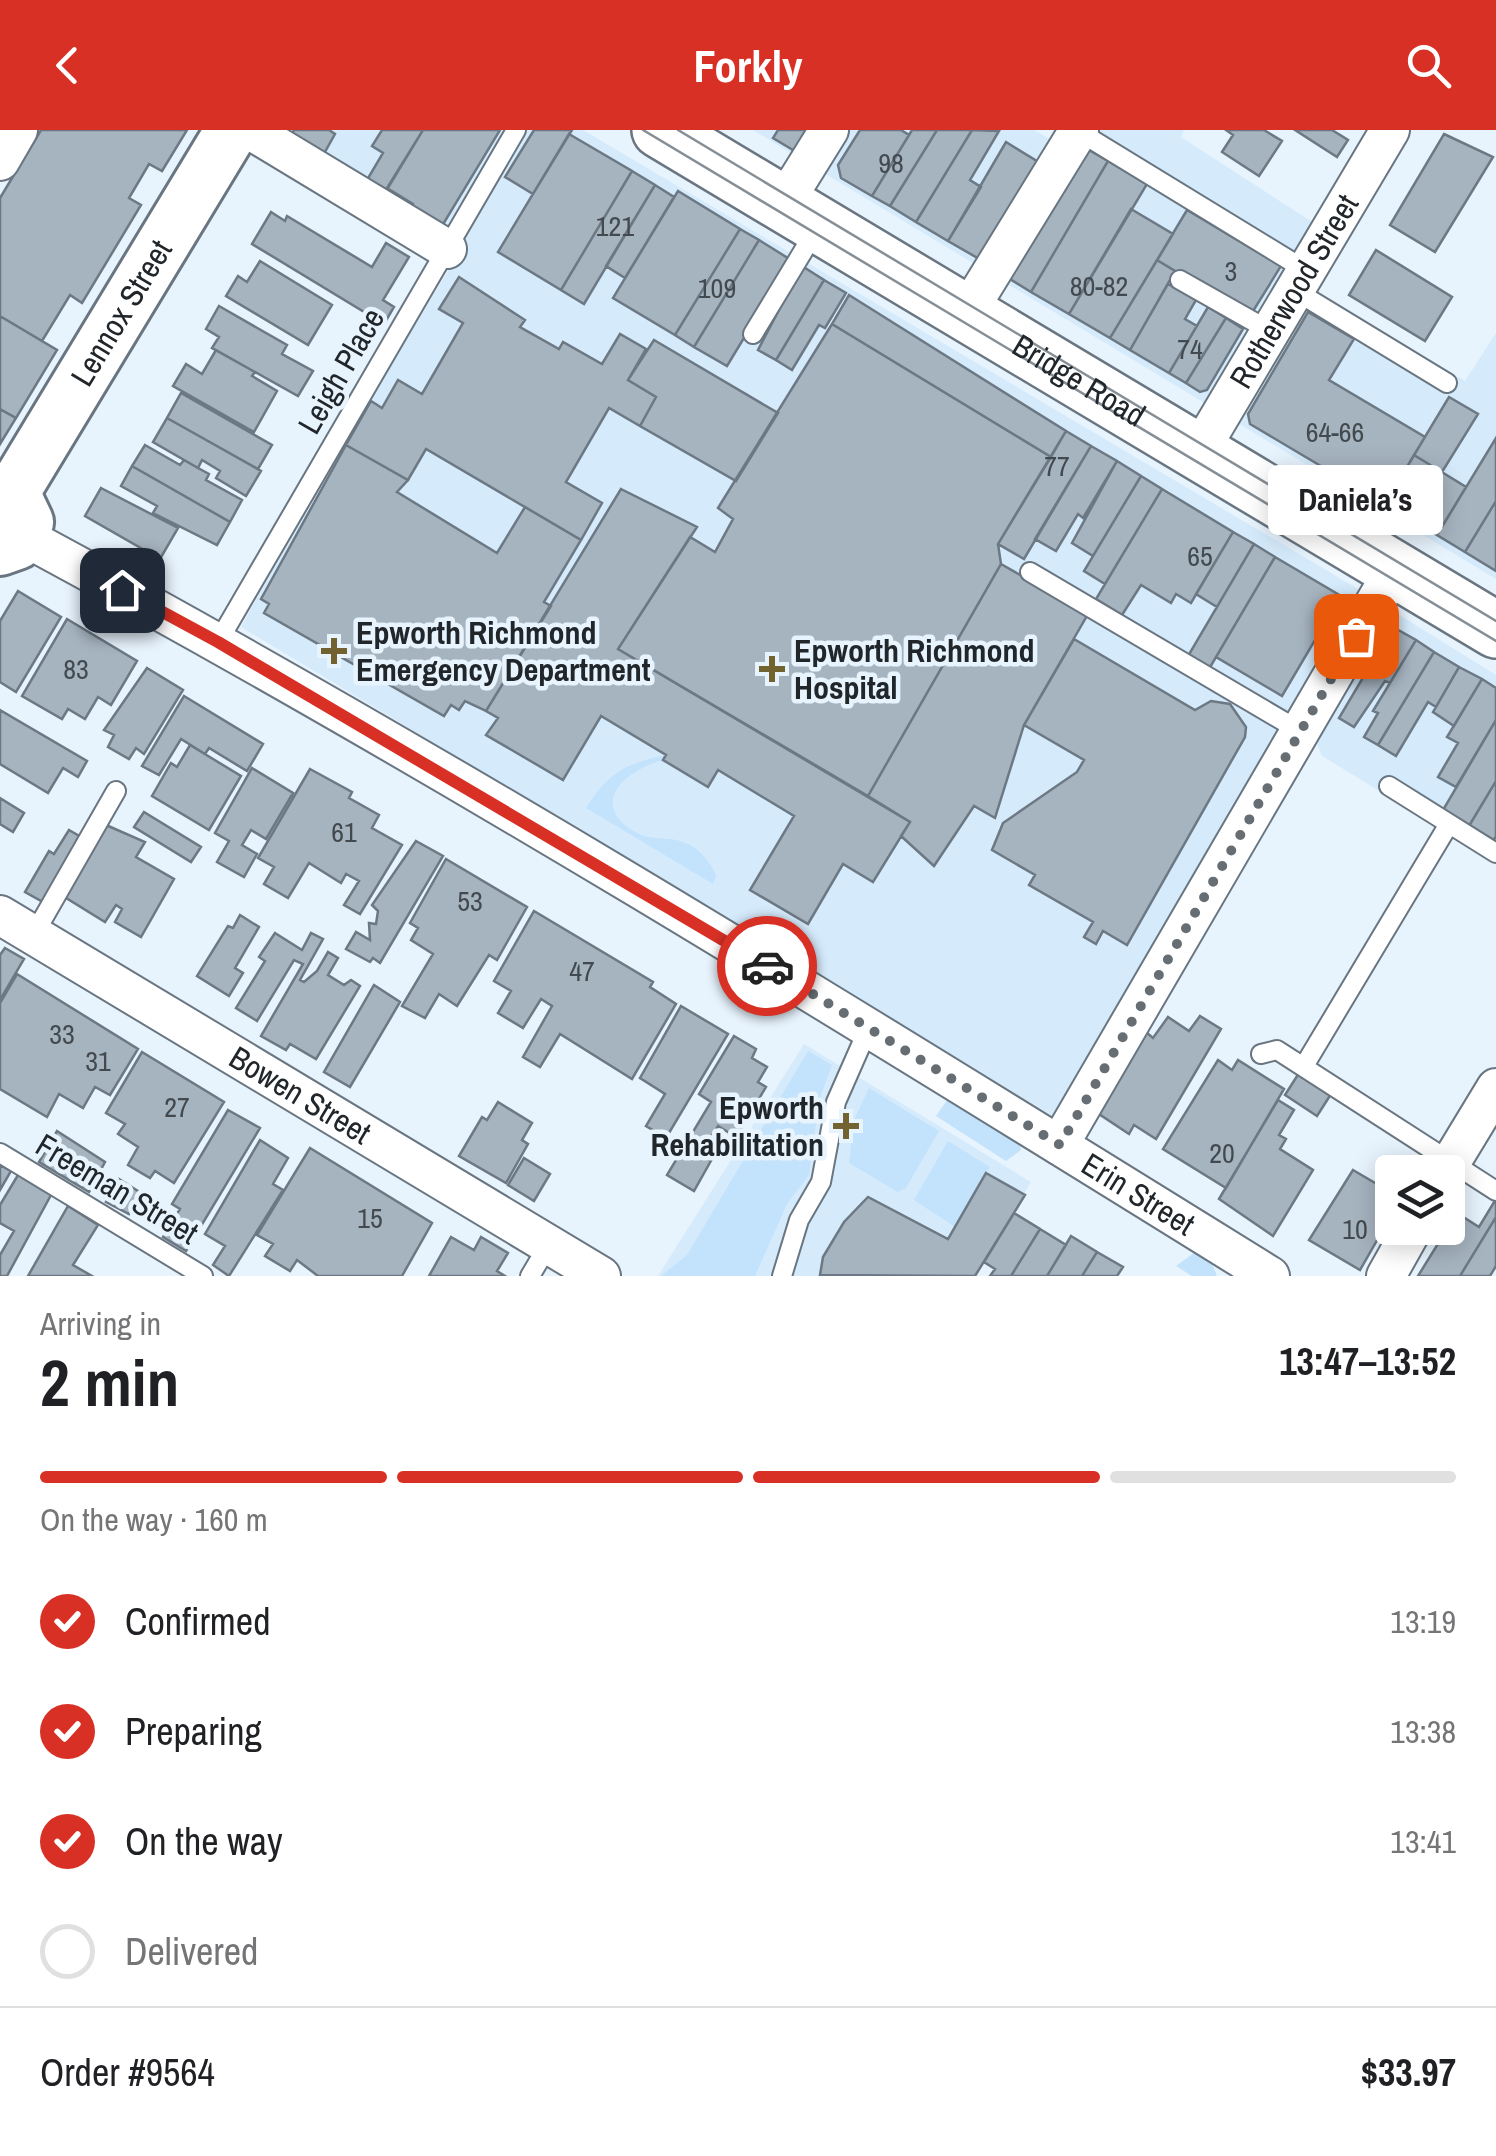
<!DOCTYPE html>
<meta charset="utf-8">
<style>
body{margin:0;font-family:"Archivo Narrow",sans-serif;background:#f6f6f6;color:#202124;height:100vh;display:flex;flex-direction:column;font-size:38px;white-space:nowrap}
*{box-sizing:border-box;margin:0}
p{font-size:32px;color:#757577}
.icon{flex:none;width:55px;height:55px;fill:none;stroke:currentColor;stroke-width:2;stroke-linecap:round;stroke-linejoin:round}
.map{position:relative;height:1146px;overflow:hidden}
.drawer{display:flex;flex-direction:column;background:#fff;flex:1}
.drawer>*{flex:none}
.fabs{position:absolute;left:1375px;top:1025px;display:grid;gap:20px}
.fabs a{display:grid;place-items:center;width:90px;height:90px;border-radius:10px;background:#fff;box-shadow:0 5px 25px #0003;font-size:50px}
.pin{position:absolute;display:grid;place-items:center;width:85px;height:85px;color:#fff;margin:-42px;border-radius:20px;box-shadow:0 5px 15px #0006}
.courier{position:absolute;display:grid;place-items:center;width:100px;height:100px;margin:-50px;border:8px solid #d93025;border-radius:50%;background:#fff;color:#222;box-shadow:0 2px 12px #0007}
.bubble{position:absolute;height:70px;border-radius:10px;background:#fff;box-shadow:0 5px 25px #0003;font-size:32px;font-weight:700;line-height:70px;text-align:center}
.head em{font-style:normal;font-weight:700}
.head div{display:flex;flex-direction:column-reverse}
.head{display:flex;align-items:center;justify-content:space-between;height:170px;padding:0 40px}
h1{font-size:65px;font-weight:700;line-height:75px}
.bar{display:grid;grid-template-columns:repeat(4,1fr);gap:15px 10px;align-content:center;height:120px;padding:0 40px}
.bar i{height:12px;border-radius:8px;background:#e0e0e0}
.bar .active{background:#d93025}
.bar p{grid-column:span 4}
.line{display:flex;align-items:center;gap:25px;padding:0 40px;border-top:2px solid #e0e0e0}
.line div{flex:1}
ol{padding:0 40px;list-style:none}
li{display:flex;align-items:center;gap:30px;height:110px}
li p{margin-inline-start:auto}
li .icon{padding:10px;border-radius:50%;background:#d93025;color:#fff;stroke-width:4}
li:last-child{color:#757577}
li i{width:55px;height:55px;border:5px solid #e0e0e0;border-radius:50%}
header{display:flex;justify-content:space-between;align-items:center;height:130px;padding:0 40px;background:#d93025;color:#fff;font-size:45px;font-weight:700}
.map>svg:first-child{display:block}
.built{fill:#d5ebfc}
.green{fill:#c3e2fb}
.building{fill:#a6b4c0;stroke:#6c7984;stroke-width:2.5}
.lines{fill:none;stroke-linecap:round;stroke-linejoin:round}
.lane-casing{stroke:#697681;stroke-width:22}
.street-casing{stroke:#697681;stroke-width:42}
.secondary-casing{stroke:#697681;stroke-width:58}
.primary-casing{stroke:#697681;stroke-width:60}
.lane{stroke:#fff;stroke-width:18}
.street{stroke:#fff;stroke-width:38}
.secondary{stroke:#fff;stroke-width:52}
.primary{stroke:#fff;stroke-width:55}
.tram{stroke:#868e96;stroke-width:2.5}
.done{stroke:#666e74;stroke-width:10;stroke-dasharray:0 18}
.route{stroke:#d93025;stroke-width:12}
.poi-dot{fill:#726230;stroke:#e7f3fd;stroke-width:4}
.labels{text-anchor:middle;stroke-width:9;stroke-linejoin:round;paint-order:stroke}
.number-label{font-size:28px;fill:#424a50}
.street-label{font-size:32px;fill:#21262b;stroke:#e7f3fd}
.poi-label{font-size:32px;font-weight:bold;fill:#21262b;stroke:#e7f3fd;text-anchor:start}
</style>
<header><svg class="icon" aria-label="back" viewBox="0 0 24 24"><path d="M15 5l-7 7 7 7"/></svg>Forkly<svg class="icon" aria-label="search" viewBox="0 0 24 24"><circle cx="10" cy="10" r="6"/><path d="M15 15l6 6"/></svg></header>
<div class="map">
<svg width="1496" height="1146" viewBox="0 0 1496 1146">
<rect width="100%" height="100%" fill="#e7f3fd"/>
<path class="built" d="M 295,0 L 583,0 L 1353,456 L 1496,545 L 1496,732 L 1322,626 L 1305,583 L 1063,992 L 241,497 L 343,314 L 451,136 Z
M 753,0 L 1034,0 L 1069,20 L 1081,0 L 1184,0 L 1181,7 L 1340,110 L 1315,160 L 1465,251 L 1496,203 L 1496,449 Z
M 804,914 L 1031,1052 L 975,1146 L 658,1146 Z"/>
<path class="green" d="M 666,625 L 663,630 C 625,640 586,675 637,703 C 652,711 668,706 683,712 C 699,717 710,732 716,745 L 713,754 L 586,678 C 610,641 625,634 666,625 Z
M 808,921 L 832,935 L 819,971 L 809,1045 L 787,1074 L 755,1146 L 661,1146 L 687,1125 Z
M 869,958 L 939,1001 L 906,1058 L 898,1062 L 849,1033 L 854,990 Z
M 948,969 L 1020,1012 L 1021,1020 L 1006,1031 L 936,986 Z
M 948,1011 L 990,1037 L 955,1097 L 914,1070 Z
M 1194,1123 L 1211,1131 L 1217,1146 L 1192,1146 L 1176,1136 Z"/>
<path class="building" d="M 41,0 L 187,0 L 162,41 L 149,34 L 129,68 L 141,75 L 82,173 L 70,165 L 42,211 L 0,186 L 0,68 Z
M 294,0 L 329,0 L 335,4 L 321,29 L 288,9 Z
M 382,0 L 423,0 L 383,66 L 364,55 L 383,23 L 372,16 Z
M 423,0 L 500,0 L 439,101 L 409,82 L 413,74 L 387,58 Z
M 534,0 L 572,0 L 533,64 L 505,47 Z
M 778,0 L 811,0 L 798,23 L 773,8 Z
M 860,0 L 901,0 L 909,5 L 872,66 L 841,48 L 838,35 Z
M 912,0 L 937,0 L 890,76 L 872,66 Z
M 937,0 L 972,0 L 916,92 L 890,76 Z
M 972,0 L 999,1 L 970,50 L 981,57 L 948,111 L 916,92 Z
M 1264,0 L 1282,11 L 1259,46 L 1222,22 L 1233,5 L 1226,0 Z
M 1295,0 L 1332,0 L 1348,10 L 1337,27 Z
M 569,4 L 632,41 L 561,160 L 498,122 Z
M 1444,4 L 1493,27 L 1435,122 L 1390,95 Z
M 1006,12 L 1040,33 L 981,130 L 948,111 Z
M 1082,16 L 1108,31 L 1031,162 L 1005,146 Z
M 1108,31 L 1147,54 L 1069,184 L 1031,162 Z
M 632,41 L 655,55 L 584,174 L 561,160 Z
M 655,55 L 674,67 L 625,148 L 606,136 Z
M 678,61 L 740,99 L 675,205 L 613,168 Z
M 1131,79 L 1173,104 L 1110,208 L 1069,184 Z
M 1187,80 L 1281,136 L 1250,186 L 1157,130 Z
M 271,82 L 285,91 L 287,86 L 372,137 L 386,113 L 409,127 L 383,170 L 394,177 L 384,194 L 252,114 Z
M 740,99 L 759,110 L 694,217 L 675,205 Z
M 759,110 L 791,130 L 727,236 L 694,217 Z
M 1376,120 L 1452,167 L 1425,211 L 1349,165 Z
M 1157,130 L 1175,141 L 1130,220 L 1110,208 Z
M 260,131 L 332,175 L 308,215 L 226,166 L 238,146 L 247,152 Z
M 802,136 L 824,150 L 776,230 L 758,220 Z
M 459,147 L 525,190 L 520,197 L 559,219 L 563,212 L 602,234 L 620,204 L 646,219 L 628,250 L 656,267 L 640,296 L 609,278 L 566,352 L 602,373 L 581,410 L 426,319 L 408,350 L 346,315 L 371,271 L 382,278 L 398,250 L 422,264 L 463,193 L 439,179 Z
M 824,150 L 846,163 L 825,198 L 819,195 L 792,240 L 776,230 Z
M 1168,154 L 1196,170 L 1185,189 L 1197,196 L 1169,243 L 1130,220 Z
M 849,165 L 1066,301 L 1051,327 L 832,194 Z
M 219,176 L 287,215 L 282,224 L 313,241 L 298,266 L 212,218 L 219,207 L 206,199 Z
M 1208,177 L 1226,188 L 1186,253 L 1169,243 Z
M 1308,182 L 1354,209 L 1329,250 L 1425,307 L 1385,374 L 1250,294 L 1248,284 Z
M 0,186 L 57,220 L 16,288 L 0,279 Z
M 1226,188 L 1243,199 L 1207,260 L 1200,262 L 1186,253 Z
M 832,194 L 1051,327 L 998,414 L 1001,434 L 868,666 L 618,519 L 690,407 L 715,422 L 733,389 L 718,378 Z
M 654,210 L 778,283 L 736,351 L 640,296 L 656,267 L 628,250 Z
M 216,220 L 255,242 L 252,246 L 277,261 L 254,302 L 173,256 L 186,234 L 202,244 Z
M 181,263 L 272,315 L 258,339 L 167,288 Z
M 1449,267 L 1478,284 L 1442,342 L 1414,325 Z
M 0,279 L 16,288 L 0,314 Z
M 167,288 L 261,341 L 246,366 L 216,348 L 220,341 L 202,330 L 198,338 L 153,312 Z
M 1066,301 L 1091,316 L 1024,429 L 998,414 Z
M 1496,308 L 1496,371 L 1465,422 L 1437,405 Z
M 145,315 L 180,335 L 184,330 L 198,338 L 209,344 L 206,350 L 242,370 L 230,392 L 132,336 Z
M 346,315 L 408,350 L 397,362 L 497,423 L 525,377 L 581,410 L 544,472 L 551,476 L 486,581 L 465,571 L 459,580 L 451,575 L 444,586 L 264,483 L 269,474 L 261,469 Z
M 1091,316 L 1117,331 L 1083,388 L 1078,384 L 1056,421 L 1035,409 Z
M 1414,325 L 1466,357 L 1437,405 L 1385,374 Z
M 1117,331 L 1141,346 L 1093,426 L 1072,413 Z
M 132,336 L 230,392 L 217,415 L 153,383 L 157,376 L 121,356 Z
M 1141,346 L 1162,359 L 1105,454 L 1084,441 Z
M 101,358 L 178,398 L 160,429 L 85,386 Z
M 621,359 L 697,397 L 618,519 L 910,692 L 873,752 L 843,734 L 808,794 L 750,760 L 794,686 L 718,640 L 708,657 L 663,630 L 666,625 L 601,586 L 563,650 L 486,605 L 498,588 L 486,581 Z
M 1162,359 L 1233,402 L 1191,473 L 1176,464 L 1171,473 L 1141,455 L 1122,485 L 1096,469 Z
M 1496,371 L 1496,441 L 1465,422 Z
M 1233,402 L 1254,414 L 1217,477 L 1196,464 Z
M 1254,414 L 1275,427 L 1209,539 L 1188,526 Z
M 1275,427 L 1341,466 L 1282,566 L 1216,527 Z
M 1001,434 L 1088,484 L 1024,595 L 995,688 L 974,676 L 934,736 L 901,706 L 910,692 L 868,666 Z
M 18,461 L 61,487 L 16,562 L 0,552 L 0,491 Z
M 67,489 L 137,531 L 111,575 L 98,567 L 85,589 L 68,579 L 62,589 L 22,566 Z
M 1393,497 L 1416,510 L 1390,553 L 1385,551 L 1354,597 L 1339,588 Z
M 1074,509 L 1195,580 L 1211,571 L 1230,574 L 1246,597 L 1245,607 L 1127,815 L 1103,801 L 1096,814 L 1084,807 L 1093,792 L 1029,755 L 1035,745 L 992,720 L 1003,693 L 1077,642 L 1084,630 L 1024,595 Z
M 1416,510 L 1434,522 L 1378,615 L 1364,607 L 1378,583 L 1373,581 Z
M 1434,522 L 1459,537 L 1436,577 L 1428,572 L 1396,626 L 1378,615 Z
M 1459,537 L 1482,549 L 1454,596 L 1433,582 Z
M 147,538 L 183,560 L 144,624 L 136,618 L 129,629 L 108,617 L 114,605 L 104,600 Z
M 1482,549 L 1496,558 L 1496,590 L 1456,657 L 1438,647 L 1458,613 L 1447,607 Z
M 184,566 L 263,614 L 247,641 L 209,618 L 205,624 L 181,609 L 159,645 L 142,636 Z
M 0,580 L 87,631 L 78,647 L 63,638 L 48,663 L 0,634 Z
M 1496,590 L 1496,651 L 1469,696 L 1443,680 Z
M 190,615 L 241,646 L 209,700 L 152,666 L 171,633 L 177,637 Z
M 252,638 L 293,663 L 266,709 L 251,700 L 242,715 L 257,724 L 244,747 L 217,732 L 229,711 L 215,703 Z
M 310,639 L 352,662 L 349,668 L 379,685 L 372,698 L 402,715 L 360,784 L 344,775 L 359,751 L 346,744 L 341,753 L 309,733 L 288,768 L 264,754 L 274,737 L 258,728 Z
M 1496,651 L 1496,706 L 1494,710 L 1469,696 Z
M 0,668 L 24,683 L 13,702 L 0,694 Z
M 144,682 L 201,717 L 191,732 L 134,697 Z
M 106,695 L 145,712 L 136,727 L 174,749 L 141,807 L 115,792 L 122,779 L 116,775 L 105,792 L 63,766 Z
M 69,700 L 81,707 L 43,772 L 25,762 L 49,721 L 54,724 Z
M 416,711 L 443,726 L 380,833 L 373,828 L 370,832 L 346,819 L 356,802 L 370,810 L 369,793 L 376,794 L 378,781 L 372,775 Z
M 446,729 L 527,777 L 497,830 L 489,825 L 457,876 L 439,864 L 425,888 L 402,876 L 433,824 L 411,810 L 418,798 L 410,793 Z
M 534,781 L 653,852 L 650,857 L 676,874 L 632,949 L 560,904 L 540,937 L 523,927 L 552,876 L 541,869 L 523,898 L 498,883 L 511,861 L 494,851 Z
M 240,785 L 259,797 L 235,838 L 243,843 L 229,866 L 197,846 L 228,796 L 233,798 Z
M 275,803 L 302,820 L 311,803 L 323,809 L 300,850 L 304,852 L 317,841 L 328,822 L 338,828 L 328,845 L 344,855 L 351,850 L 360,856 L 316,929 L 290,914 L 286,920 L 261,906 L 303,834 L 294,830 L 257,891 L 236,878 L 265,831 L 259,827 Z
M 5,818 L 24,829 L 0,870 L 0,825 Z
M 17,844 L 138,919 L 110,965 L 95,957 L 83,978 L 59,964 L 47,987 L 0,959 L 0,873 Z
M 374,855 L 400,872 L 350,957 L 324,942 Z
M 681,876 L 728,904 L 666,1008 L 646,996 L 665,964 L 640,948 Z
M 1200,886 L 1221,899 L 1156,1009 L 1134,995 L 1129,1004 L 1099,984 L 1146,902 L 1153,908 L 1168,887 L 1189,901 Z
M 734,906 L 756,919 L 752,928 L 767,937 L 758,952 L 766,957 L 736,1007 L 718,996 L 707,1014 L 717,1020 L 694,1061 L 667,1045 L 711,972 L 699,964 Z
M 142,922 L 224,972 L 174,1053 L 155,1041 L 150,1048 L 128,1035 L 138,1017 L 118,1004 L 125,994 L 106,983 Z
M 1218,930 L 1232,940 L 1238,930 L 1284,959 L 1226,1058 L 1163,1019 Z
M 1299,943 L 1331,964 L 1317,986 L 1285,965 Z
M 1278,970 L 1294,980 L 1279,1005 L 1286,1009 L 1280,1019 L 1313,1040 L 1273,1106 L 1219,1069 Z
M 498,972 L 532,993 L 522,1010 L 528,1014 L 506,1053 L 459,1026 L 482,987 L 487,990 Z
M 228,980 L 260,998 L 186,1121 L 163,1107 L 180,1079 L 172,1074 Z
M 57,1001 L 105,1032 L 89,1062 L 39,1032 Z
M 260,1010 L 288,1028 L 273,1054 L 283,1060 L 229,1146 L 213,1135 L 225,1116 L 205,1104 Z
M 310,1018 L 432,1093 L 402,1146 L 318,1146 L 297,1130 L 290,1141 L 265,1126 L 273,1114 L 257,1105 Z
M 524,1028 L 550,1044 L 534,1071 L 508,1055 Z
M 0,1035 L 11,1041 L 0,1060 Z
M 1353,1040 L 1392,1063 L 1392,1084 L 1360,1140 L 1309,1110 Z
M 986,1043 L 1025,1065 L 975,1146 L 820,1145 L 823,1127 L 844,1092 L 868,1067 L 948,1109 Z
M 18,1045 L 51,1065 L 7,1146 L 0,1146 L 0,1125 L 14,1101 L 0,1093 L 0,1075 Z
M 119,1049 L 141,1063 L 129,1084 L 106,1072 Z
M 1496,1069 L 1496,1087 L 1460,1146 L 1418,1146 L 1457,1083 L 1479,1097 Z
M 68,1076 L 98,1095 L 73,1135 L 92,1146 L 28,1146 Z
M 1014,1083 L 1040,1099 L 1011,1146 L 990,1146 L 995,1139 L 984,1132 Z
M 1496,1087 L 1496,1136 L 1490,1146 L 1460,1146 Z
M 1040,1099 L 1066,1115 L 1047,1146 L 1011,1146 Z
M 1071,1106 L 1097,1122 L 1082,1146 L 1047,1146 Z
M 451,1107 L 474,1120 L 481,1107 L 508,1123 L 497,1141 L 505,1146 L 429,1146 Z
M 1097,1122 L 1123,1137 L 1117,1146 L 1082,1146 Z"/>
<g class="lines">
<defs>
<path id="lane" d="M 1078,1 L 1307,141
M 1180,150 L 1270,201
M 1294,160 L 1447,253
M 753,204 L 816,100
M 1030,442 L 1300,601
M 218,512 L 516,0
M 1389,656 L 1496,723
M 33,806 L 116,661
M 1261,924 L 1277,920 L 1496,1061
M 1304,936 L 1449,694
M 0,1023 L 203,1146
M 530,1146 L 549,1114
M 782,1146 L 799,1090 L 821,1052 L 836,972 L 869,897"/>
<g id="street">
<path d="M 250,0 L 447,119"/>
<path d="M 0,31 L 18,0"/>
<path d="M 783,74 L 829,0"/>
<path d="M 966,184 L 1079,0"/>
<path id="s1" d="M 1198,323 L 1390,0"/>
<path id="s2" d="M 23,406 C 448,635 859,891 1270,1146"/>
<path id="s3" d="M 0,785 L 601,1146"/>
<path d="M 1059,1015 L 1394,440"/>
<path d="M 1445,1042 L 1496,958"/>
<path d="M 1386,1146 L 1413,1098"/>
</g>
<g id="secondary">
<path d="M 0,365 L 17,371 L 27,392 L 17,413 L 0,419"/>
<path id="s4" d="M 10,367 L 232,0"/>
</g>
<g id="primary">
<path id="s5" d="M 660,0 L 1496,500"/>
</g>
</defs>
<use href="#lane" class="lane-casing"/>
<use href="#street" class="street-casing"/>
<use href="#secondary" class="secondary-casing"/>
<use href="#primary" class="primary-casing"/>
<use href="#lane" class="lane"/>
<use href="#street" class="street"/>
<use href="#secondary" class="secondary"/>
<use href="#primary" class="primary"/>
<path class="tram" d="M 643,0 L 1496,511
M 678,0 L 1496,491"/>
</g>
<g class="lines">
<path class="done" d="M 767,836 L 1060,1015 L 1356,506"/>
<path class="route" d="M 122,460 L 218,512 L 767,836"/>
</g>
<g class="poi-dot">
<path d="M329 506h10v10h10v10h-10v10h-10v-10h-10v-10h10z"/>
<path d="M767 524h10v10h10v10h-10v10h-10v-10h-10v-10h10z"/>
<path d="M841 981h10v10h10v10h-10v10h-10v-10h-10v-10h10z"/>
</g>
<g class="labels">
<g class="number-label">
<text x="891" y="43">98</text>
<text x="615" y="106">121</text>
<text x="1231" y="151">3</text>
<text x="1099" y="166">80-82</text>
<text x="717" y="168">109</text>
<text x="1190" y="229">74</text>
<text x="1335" y="312">64-66</text>
<text x="1057" y="346">77</text>
<text x="1200" y="436">65</text>
<text x="76" y="549">83</text>
<text x="344" y="712">61</text>
<text x="470" y="781">53</text>
<text x="582" y="851">47</text>
<text x="62" y="914">33</text>
<text x="98" y="941">31</text>
<text x="177" y="987">27</text>
<text x="1222" y="1033">20</text>
<text x="370" y="1098">15</text>
<text x="1355" y="1109">10</text>
</g>
<g class="street-label">
<text dy="11" stroke="none"><textPath href="#s1" startOffset="188">Rotherwood Street</textPath></text>
<text dy="11" stroke="none"><textPath href="#s4" startOffset="215">Lennox Street</textPath></text>
<text transform="translate(341 241) rotate(-60)" y="11">Leigh Place</text>
<text dy="11" stroke="none"><textPath href="#s5" startOffset="488">Bridge Road</textPath></text>
<text dy="11" stroke="none"><textPath href="#s3" startOffset="350">Bowen Street</textPath></text>
<text transform="translate(117 1059) rotate(31)" y="11">Freeman Street</text>
<text dy="11" stroke="none"><textPath href="#s2" startOffset="1295">Erin Street</textPath></text>
</g>
<g class="poi-label">
<text x="356" y="514">Epworth Richmond<tspan x="356" dy="37">Emergency Department</tspan></text>
<text x="794" y="532">Epworth Richmond<tspan x="794" dy="37">Hospital</tspan></text>
<text x="824" y="989" text-anchor="end">Epworth<tspan x="824" dy="37">Rehabilitation</tspan></text>
</g>
</g>
</svg>
<div class="fabs">
<a><svg class="icon" aria-label="layers" viewBox="0 0 24 24"><path d="M12 4l9 5-9 5-9-5zM3 14l9 5 9-5"/></svg></a>
</div>
<div class="pin" style="left:1356px;top:506px;background:#ea580c"><svg class="icon" aria-label="bag" viewBox="0 0 24 24"><path d="M5 8h14l-1 12H6zM9 8a3 3 0 0 1 6 0"/></svg></div>
<div class="pin" style="left:122px;top:460px;background:#1f2937"><svg class="icon" aria-label="home" viewBox="0 0 24 24"><path d="M3 11l9-7 9 7M6 9v11h12V9"/></svg></div>
<div class="courier" style="left:767px;top:836px"><svg class="icon" aria-label="car" viewBox="0 0 24 24"><path d="M5 17H2v-5l4-1 3-4h7l3 4 3 1v5h-3M9 17h6M6 11h13"/><circle cx="7" cy="17" r="2"/><circle cx="17" cy="17" r="2"/></svg></div>
<div class="bubble" style="left:1268px;top:335px;width:175px">Daniela’s</div>
</div>
<section class="drawer">
<div class="head"><div><h1>2 min</h1><p>Arriving in</p></div><em>13:47–13:52</em></div>
<div class="bar"><i class="active"></i><i class="active"></i><i class="active"></i><i></i><p>On the way · 160 m</p></div>
<ol>
<li><svg class="icon" aria-label="check" viewBox="0 0 24 24"><path d="M5 12l5 5 9-10"/></svg>Confirmed<p>13:19</p></li>
<li><svg class="icon" aria-label="check" viewBox="0 0 24 24"><path d="M5 12l5 5 9-10"/></svg>Preparing<p>13:38</p></li>
<li><svg class="icon" aria-label="check" viewBox="0 0 24 24"><path d="M5 12l5 5 9-10"/></svg>On the way<p>13:41</p></li>
<li><i></i>Delivered</li>
</ol>
<div class="line" style="height:130px"><div>Order #9564</div><b>$33.97</b></div>
</section>
